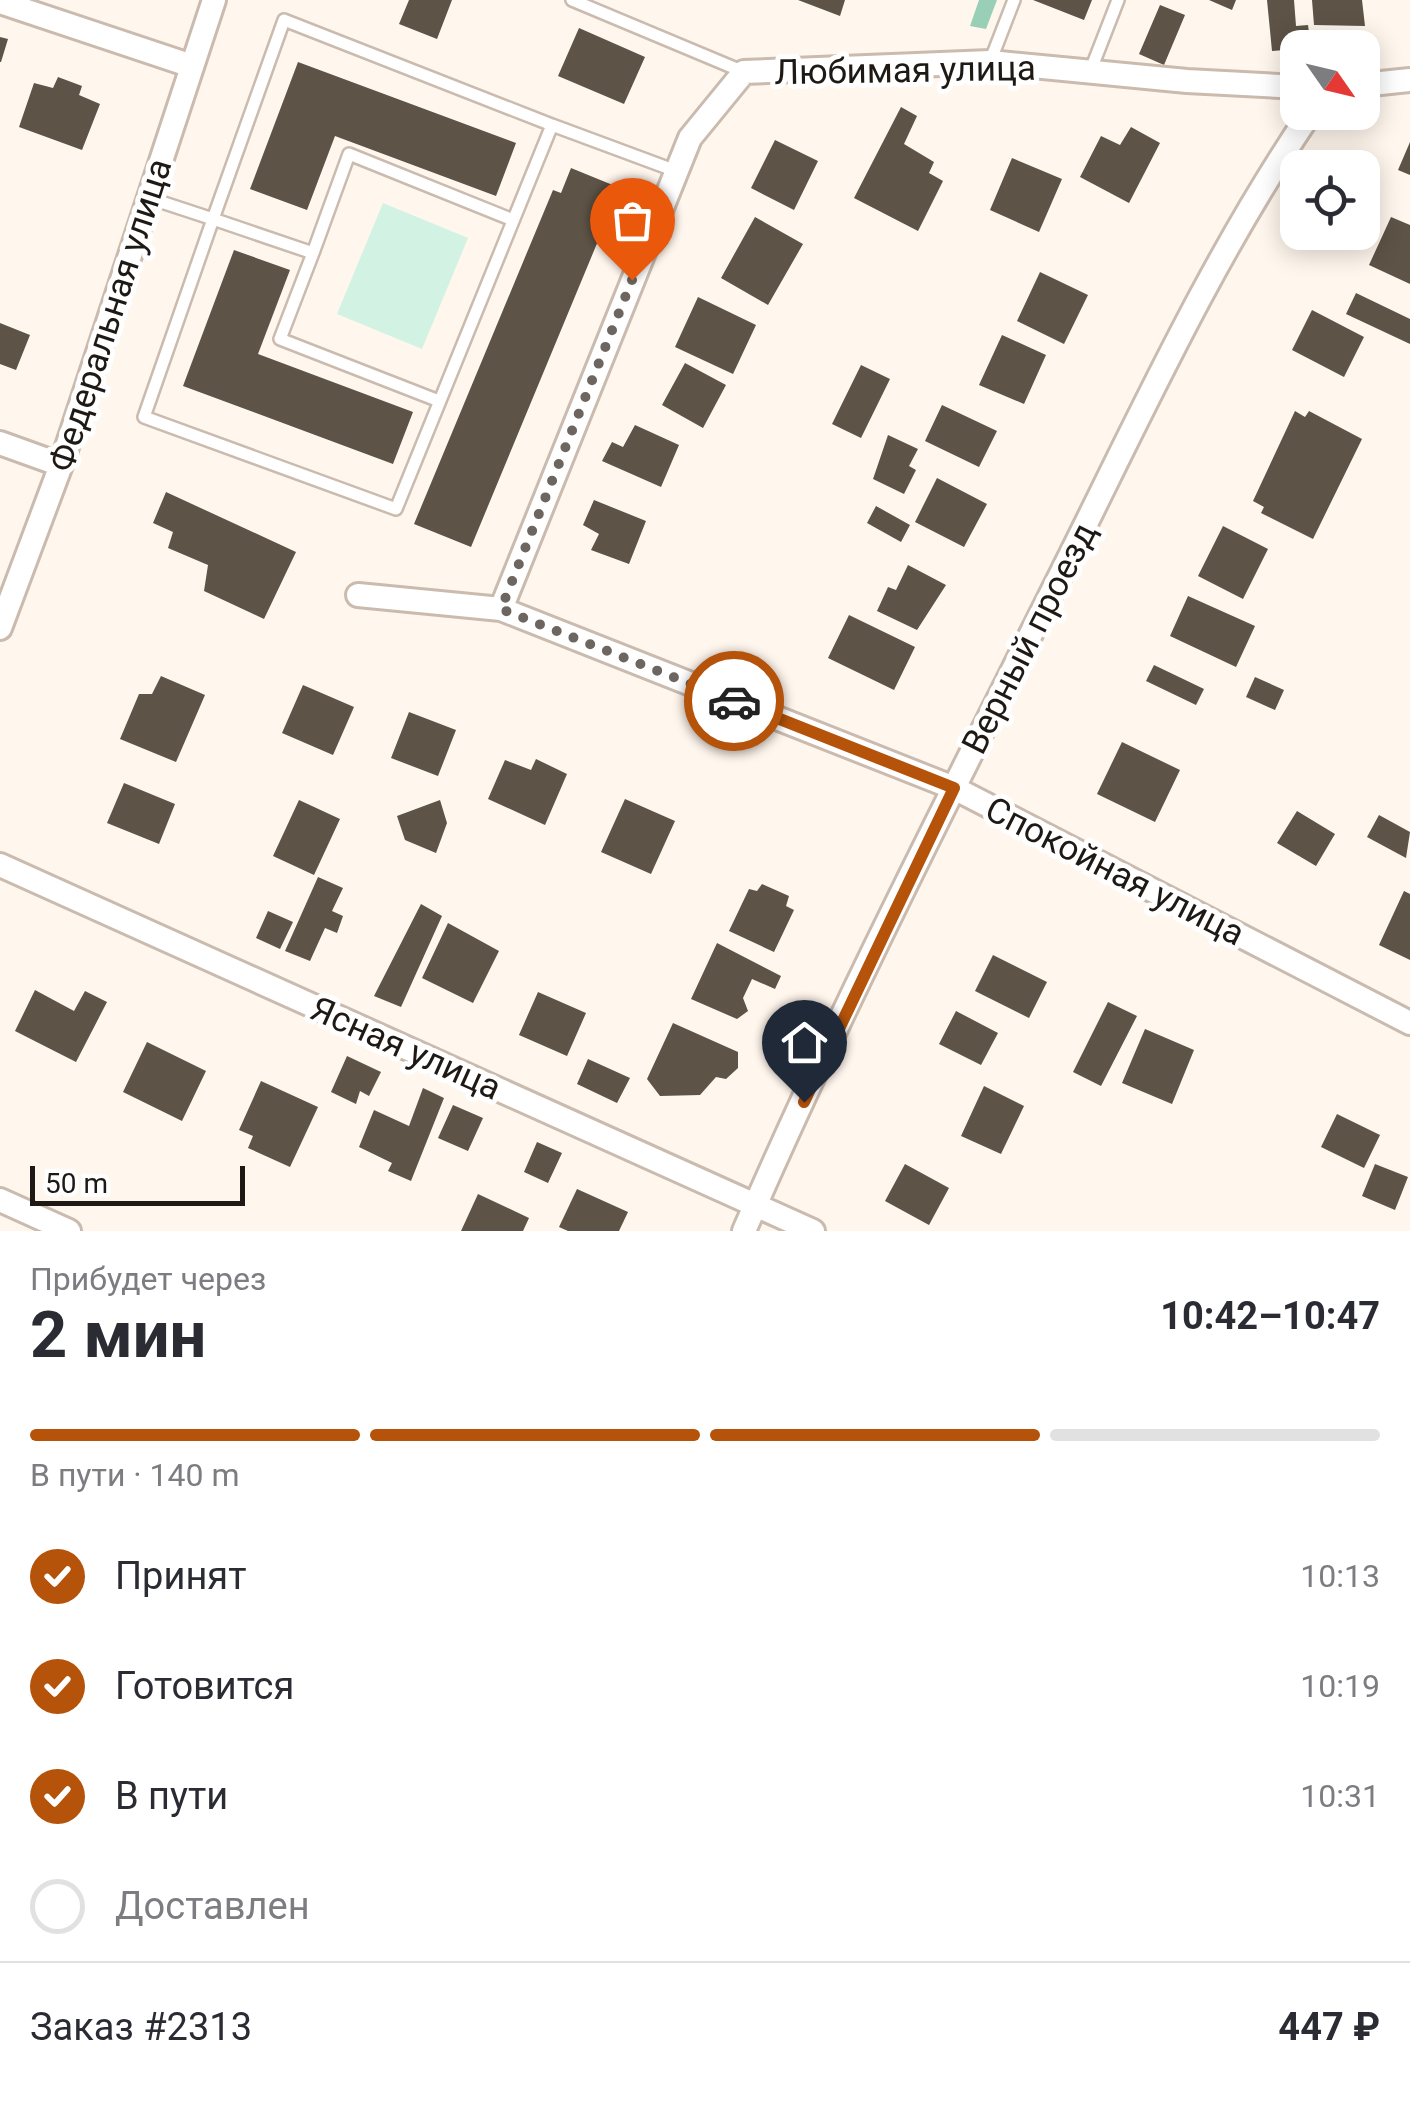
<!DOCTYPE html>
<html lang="ru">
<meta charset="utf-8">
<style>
body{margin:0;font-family:Roboto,sans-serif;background:#f7f7f7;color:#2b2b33;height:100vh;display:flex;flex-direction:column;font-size:38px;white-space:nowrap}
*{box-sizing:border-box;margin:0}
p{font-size:32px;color:#7c7c81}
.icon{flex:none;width:55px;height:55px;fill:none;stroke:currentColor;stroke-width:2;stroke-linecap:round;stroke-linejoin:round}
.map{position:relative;height:1231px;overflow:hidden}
.details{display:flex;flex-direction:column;background:#fff;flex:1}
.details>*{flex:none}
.needle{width:65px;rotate:124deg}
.fabs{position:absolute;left:1280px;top:30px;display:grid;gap:20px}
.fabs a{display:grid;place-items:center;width:100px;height:100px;border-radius:20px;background:#fff;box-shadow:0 5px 25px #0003;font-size:50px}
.scale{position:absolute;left:30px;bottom:25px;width:215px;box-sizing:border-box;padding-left:10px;border:5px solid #1e1914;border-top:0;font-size:28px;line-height:35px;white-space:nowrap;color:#1e1914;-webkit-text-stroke:8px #fff;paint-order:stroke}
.pin{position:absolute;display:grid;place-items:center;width:85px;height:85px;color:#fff;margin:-102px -42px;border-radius:50% 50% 50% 0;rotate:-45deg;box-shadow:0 0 10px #0007}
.pin .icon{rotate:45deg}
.courier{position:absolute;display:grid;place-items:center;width:100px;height:100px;margin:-50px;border:8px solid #b45309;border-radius:50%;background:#fff;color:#222;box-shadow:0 2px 12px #0007}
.head em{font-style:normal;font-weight:700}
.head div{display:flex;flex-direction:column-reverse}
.head{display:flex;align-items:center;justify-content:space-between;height:170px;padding:0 30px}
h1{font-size:65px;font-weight:700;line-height:75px}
.bar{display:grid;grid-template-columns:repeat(4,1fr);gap:15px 10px;align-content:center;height:120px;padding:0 30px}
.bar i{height:12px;border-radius:8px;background:#e1e1e2}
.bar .selected{background:#b45309}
.bar p{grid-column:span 4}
.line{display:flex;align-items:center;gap:25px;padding:0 30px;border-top:2px solid #e1e1e2}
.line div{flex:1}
ol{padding:0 30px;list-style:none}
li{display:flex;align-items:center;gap:30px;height:110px}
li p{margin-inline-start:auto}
li .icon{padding:10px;border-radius:50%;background:#b45309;color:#fff;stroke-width:4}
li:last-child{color:#7c7c81}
li i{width:55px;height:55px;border:5px solid #e1e1e2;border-radius:50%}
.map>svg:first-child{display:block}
.green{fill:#d2f3e3}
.forest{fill:#99cfb6}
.building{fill:#5d5346}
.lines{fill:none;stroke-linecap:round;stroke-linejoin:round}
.lane-casing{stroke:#cabbae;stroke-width:16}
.street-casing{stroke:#cabbae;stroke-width:28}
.lane{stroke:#fff;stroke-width:11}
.street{stroke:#fff;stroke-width:22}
.done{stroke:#6d6660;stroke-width:10;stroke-dasharray:0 18}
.route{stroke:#b45309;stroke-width:12}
.labels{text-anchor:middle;stroke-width:10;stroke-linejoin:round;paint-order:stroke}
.street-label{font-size:35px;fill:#1e1914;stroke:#fff}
</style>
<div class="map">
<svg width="1410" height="1231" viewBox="0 0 1410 1231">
<rect width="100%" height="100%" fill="#fff6ed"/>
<path class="green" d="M 383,203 L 468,238 L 422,349 L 337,314 Z"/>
<path class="forest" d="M 979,0 L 997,0 L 986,29 L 970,26 Z"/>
<path class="building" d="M 409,0 L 452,0 L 437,39 L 399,24 Z
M 798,0 L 845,0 L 840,16 Z
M 1033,0 L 1092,0 L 1084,20 Z
M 1209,0 L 1236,0 L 1232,10 Z
M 1267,0 L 1294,0 L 1296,26 L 1308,25 L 1311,48 L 1272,51 Z
M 1312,0 L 1362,0 L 1365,26 L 1314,25 Z
M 1160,5 L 1185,15 L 1164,65 L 1139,54 Z
M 579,28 L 645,57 L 624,104 L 558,76 Z
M 0,37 L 8,39 L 1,62 L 0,62 Z
M 298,62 L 516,143 L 496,196 L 335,136 L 307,210 L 250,189 Z
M 58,77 L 82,86 L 79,95 L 100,104 L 82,150 L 19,127 L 34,83 L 53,88 Z
M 901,107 L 917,116 L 904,144 L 934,162 L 929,173 L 943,181 L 918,231 L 854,198 Z
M 1131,127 L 1160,143 L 1129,203 L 1080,177 L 1101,136 L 1120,145 Z
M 775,140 L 818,161 L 794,210 L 751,188 Z
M 1410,142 L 1410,175 L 1398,170 Z
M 1012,158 L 1062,179 L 1039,232 L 990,210 Z
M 571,168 L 620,188 L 471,547 L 414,524 L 553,190 L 561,193 Z
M 755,217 L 803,244 L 768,305 L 721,278 Z
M 1391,217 L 1410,225 L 1410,284 L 1369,265 Z
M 234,250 L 290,270 L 258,354 L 413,412 L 393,464 L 183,386 Z
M 1040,272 L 1088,295 L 1064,344 L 1017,321 Z
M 1356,293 L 1410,319 L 1410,344 L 1346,314 Z
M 698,297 L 756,325 L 733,374 L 675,347 Z
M 1312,310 L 1364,337 L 1344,377 L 1292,350 Z
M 0,323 L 30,335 L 16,370 L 0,364 Z
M 1002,335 L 1046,355 L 1024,404 L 979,385 Z
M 685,363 L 726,385 L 703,428 L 662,405 Z
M 861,365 L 890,379 L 861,438 L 832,424 Z
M 942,405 L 997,431 L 979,467 L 925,441 Z
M 1295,411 L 1305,417 L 1309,411 L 1362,439 L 1313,539 L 1261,513 L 1264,507 L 1253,501 Z
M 635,425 L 679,445 L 661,487 L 602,461 L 612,442 L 623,447 Z
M 888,435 L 918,449 L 909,466 L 916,470 L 904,494 L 873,479 Z
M 937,478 L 987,504 L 964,547 L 915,522 Z
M 166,492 L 296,552 L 264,619 L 204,591 L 208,565 L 168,548 L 173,532 L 153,523 Z
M 594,500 L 646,521 L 629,564 L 591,550 L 599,534 L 583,525 Z
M 876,506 L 910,525 L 901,542 L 867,523 Z
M 1223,526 L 1268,549 L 1243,599 L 1198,576 Z
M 908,565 L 946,585 L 917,630 L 877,611 L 888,587 L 896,590 Z
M 1188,596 L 1255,626 L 1236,667 L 1170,636 Z
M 849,615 L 915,647 L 894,690 L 828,658 Z
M 1154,665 L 1204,689 L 1196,705 L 1146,681 Z
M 161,676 L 205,695 L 176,762 L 120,739 L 139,694 L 152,694 Z
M 1255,677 L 1284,690 L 1275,710 L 1246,697 Z
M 303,685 L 354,707 L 333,755 L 282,733 Z
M 409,712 L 456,730 L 438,776 L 391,758 Z
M 1122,742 L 1180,770 L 1155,822 L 1097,794 Z
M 536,759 L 567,774 L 545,825 L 488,799 L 505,760 L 531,770 Z
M 124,783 L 175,804 L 159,844 L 107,823 Z
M 625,799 L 675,821 L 651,874 L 601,852 Z
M 299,800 L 340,819 L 314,875 L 273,856 Z
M 440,800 L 447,823 L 436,853 L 405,840 L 397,816 Z
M 1297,811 L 1335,834 L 1316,866 L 1277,843 Z
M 1379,815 L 1410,832 L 1406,858 L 1367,837 Z
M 318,877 L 343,888 L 332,911 L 343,916 L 337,933 L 325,928 L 310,961 L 285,951 Z
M 762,884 L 789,896 L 786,906 L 794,910 L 774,952 L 729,931 L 749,889 L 757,891 Z
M 1404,891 L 1410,894 L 1410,960 L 1379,945 Z
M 421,904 L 442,916 L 401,1007 L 374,996 Z
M 268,911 L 293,922 L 280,949 L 256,938 Z
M 448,923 L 499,951 L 473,1003 L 422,978 Z
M 717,943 L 781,976 L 775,989 L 752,979 L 743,998 L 748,1011 L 737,1019 L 691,999 Z
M 993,955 L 1047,982 L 1029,1018 L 975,991 Z
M 35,990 L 74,1011 L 85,991 L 107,1002 L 76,1062 L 15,1031 Z
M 538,992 L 586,1013 L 567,1056 L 519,1035 Z
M 1108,1002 L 1137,1016 L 1101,1086 L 1073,1072 Z
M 956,1011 L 998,1033 L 981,1065 L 939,1044 Z
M 673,1023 L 738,1052 L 738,1068 L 726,1079 L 716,1077 L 700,1095 L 660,1096 L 647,1079 Z
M 1145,1029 L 1194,1050 L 1172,1104 L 1122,1083 Z
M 147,1042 L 206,1071 L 182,1121 L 123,1092 Z
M 347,1056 L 381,1072 L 369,1096 L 360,1091 L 356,1104 L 331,1092 Z
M 588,1059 L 630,1078 L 617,1103 L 577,1084 Z
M 261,1081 L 318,1107 L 290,1167 L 248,1148 L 253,1136 L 239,1130 Z
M 984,1086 L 1024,1106 L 1001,1154 L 961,1136 Z
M 423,1088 L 444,1098 L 411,1181 L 388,1171 L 392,1163 L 359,1147 L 374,1110 L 409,1126 Z
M 453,1105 L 483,1118 L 468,1151 L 438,1138 Z
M 1337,1114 L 1380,1135 L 1364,1168 L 1321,1147 Z
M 537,1142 L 562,1153 L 548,1183 L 524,1172 Z
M 905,1164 L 949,1188 L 929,1225 L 885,1201 Z
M 1375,1164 L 1408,1177 L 1395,1210 L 1362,1196 Z
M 577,1189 L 628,1212 L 619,1231 L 568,1231 L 559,1227 Z
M 478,1194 L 529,1218 L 523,1231 L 461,1231 Z"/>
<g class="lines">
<defs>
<path id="lane" d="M 572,0 L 744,72
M 990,62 L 1014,0
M 1090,72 L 1118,0
M 149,198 L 213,219 L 144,417 L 396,509 L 552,125 L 676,171
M 313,253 L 349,154 L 513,220
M 439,401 L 280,339 L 313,253 L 213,219 L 284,20 L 552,125"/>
<path id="street" d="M 0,2 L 192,66
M 1362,85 L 1410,80
M 0,443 L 61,465
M 358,595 L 501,609 L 954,788 L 1410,1023
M 501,609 L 690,138 L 744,72 L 990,62 L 1187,81 L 1298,87
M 0,628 L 61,465 L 214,0
M 0,865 L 813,1231
M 0,1200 L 69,1231
M 744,1231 C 839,1012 949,798 1056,584 C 1136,425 1210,260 1311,112"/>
</defs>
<use href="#lane" class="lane-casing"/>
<use href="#street" class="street-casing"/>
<use href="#lane" class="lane"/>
<use href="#street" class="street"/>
</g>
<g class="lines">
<path class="done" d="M 632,280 L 501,609 L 734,701"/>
<path class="route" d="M 734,701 L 954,788 L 804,1102"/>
</g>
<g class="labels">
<g class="street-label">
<text transform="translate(905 70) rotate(-1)" y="12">Любимая улица</text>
<text transform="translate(110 315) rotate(-72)" y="12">Федеральная улица</text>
<text transform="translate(1029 638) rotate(-63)" y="12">Верный проезд</text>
<text transform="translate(1115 871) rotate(27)" y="12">Спокойная улица</text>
<text transform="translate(406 1048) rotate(24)" y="12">Ясная улица</text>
</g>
</g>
</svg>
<div class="fabs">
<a><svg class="needle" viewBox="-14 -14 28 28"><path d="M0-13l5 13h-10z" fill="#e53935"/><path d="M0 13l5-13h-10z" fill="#7c7c81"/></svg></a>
<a><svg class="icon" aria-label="locate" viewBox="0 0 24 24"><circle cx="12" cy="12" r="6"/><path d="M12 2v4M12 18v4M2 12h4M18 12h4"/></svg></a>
</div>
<div class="scale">50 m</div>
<div class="pin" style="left:632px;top:280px;background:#ea580c"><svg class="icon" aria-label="bag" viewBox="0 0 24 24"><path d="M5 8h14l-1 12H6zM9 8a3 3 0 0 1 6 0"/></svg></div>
<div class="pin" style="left:804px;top:1102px;background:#1f2937"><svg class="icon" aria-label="home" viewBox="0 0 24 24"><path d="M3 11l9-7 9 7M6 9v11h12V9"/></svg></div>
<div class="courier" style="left:734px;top:701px"><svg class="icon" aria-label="car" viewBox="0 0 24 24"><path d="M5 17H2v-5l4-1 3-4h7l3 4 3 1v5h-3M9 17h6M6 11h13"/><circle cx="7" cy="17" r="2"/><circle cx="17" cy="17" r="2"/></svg></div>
</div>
<section class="details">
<div class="head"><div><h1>2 мин</h1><p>Прибудет через</p></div><em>10:42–10:47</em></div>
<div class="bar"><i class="selected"></i><i class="selected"></i><i class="selected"></i><i></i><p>В пути · 140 m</p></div>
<ol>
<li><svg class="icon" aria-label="check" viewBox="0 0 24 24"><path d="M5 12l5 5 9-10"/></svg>Принят<p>10:13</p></li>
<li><svg class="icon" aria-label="check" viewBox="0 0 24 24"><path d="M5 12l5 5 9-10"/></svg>Готовится<p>10:19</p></li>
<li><svg class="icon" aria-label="check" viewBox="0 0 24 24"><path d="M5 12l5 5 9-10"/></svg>В пути<p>10:31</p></li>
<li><i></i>Доставлен</li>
</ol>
<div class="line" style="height:130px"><div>Заказ #2313</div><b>447 ₽</b></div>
</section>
